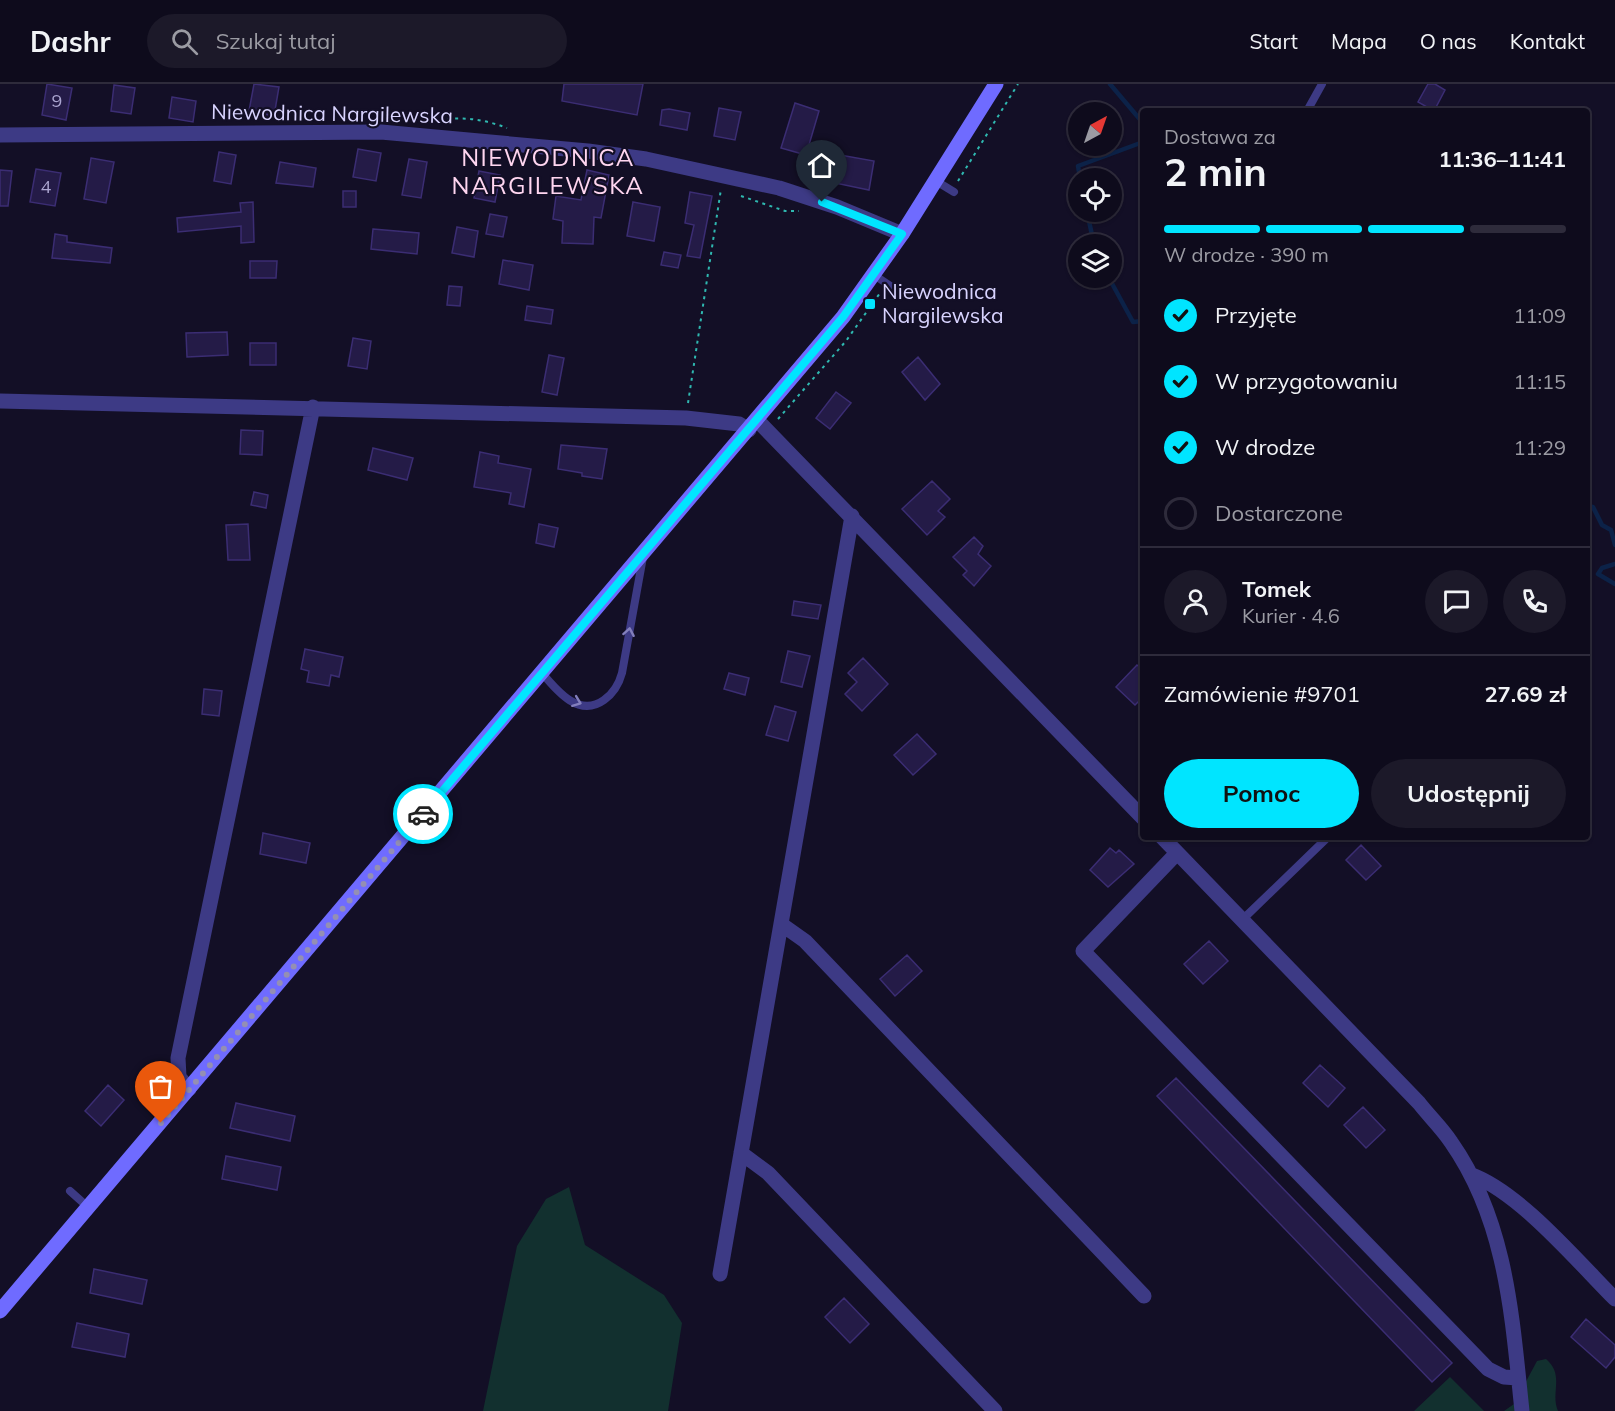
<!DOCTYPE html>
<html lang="pl">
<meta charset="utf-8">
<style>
body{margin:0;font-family:Mulish,sans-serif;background:#1c1929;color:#f1f3f6;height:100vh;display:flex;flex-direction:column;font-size:22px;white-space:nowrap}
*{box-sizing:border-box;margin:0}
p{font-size:20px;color:#9b9ba3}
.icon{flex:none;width:33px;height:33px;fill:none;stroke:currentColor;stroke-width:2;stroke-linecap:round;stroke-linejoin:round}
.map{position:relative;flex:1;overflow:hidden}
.panel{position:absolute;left:1140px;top:24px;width:450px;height:732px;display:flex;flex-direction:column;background:#0e0b1c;border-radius:6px;box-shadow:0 2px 4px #0004,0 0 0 2px #2e2b3b}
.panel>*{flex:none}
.needle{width:39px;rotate:40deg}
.controls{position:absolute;left:1068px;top:18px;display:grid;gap:12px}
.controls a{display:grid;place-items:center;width:54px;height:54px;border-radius:50%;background:#0e0b1c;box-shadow:0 2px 4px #0004,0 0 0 2px #2e2b3b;font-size:30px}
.pin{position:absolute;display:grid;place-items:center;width:51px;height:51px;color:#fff;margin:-62px -26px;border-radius:50% 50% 50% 0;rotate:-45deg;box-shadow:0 0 6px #0007}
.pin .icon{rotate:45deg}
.courier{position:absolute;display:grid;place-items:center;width:60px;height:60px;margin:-30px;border:4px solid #00e5ff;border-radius:50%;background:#fff;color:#222;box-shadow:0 2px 8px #0007}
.overview em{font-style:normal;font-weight:700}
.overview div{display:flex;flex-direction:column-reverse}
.overview{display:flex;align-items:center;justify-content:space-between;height:102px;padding:0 24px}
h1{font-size:39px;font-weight:700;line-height:45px}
.bar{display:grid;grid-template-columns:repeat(4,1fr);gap:9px 6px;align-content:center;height:72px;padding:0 24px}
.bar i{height:8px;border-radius:4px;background:#2e2b3b}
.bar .on{background:#00e5ff}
.bar p{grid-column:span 4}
.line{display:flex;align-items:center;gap:15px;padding:0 24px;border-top:2px solid #2e2b3b}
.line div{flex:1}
.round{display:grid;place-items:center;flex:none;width:63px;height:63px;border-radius:32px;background:#1c1929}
ol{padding:0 24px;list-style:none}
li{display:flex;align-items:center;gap:18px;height:66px}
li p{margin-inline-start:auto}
li .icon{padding:6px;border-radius:50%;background:#00e5ff;color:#111;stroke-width:4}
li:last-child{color:#9b9ba3}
li i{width:33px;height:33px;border:3px solid #2e2b3b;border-radius:50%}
.cta{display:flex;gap:12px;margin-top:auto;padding:12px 24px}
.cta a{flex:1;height:69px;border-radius:36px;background:#00e5ff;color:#111;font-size:24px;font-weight:700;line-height:69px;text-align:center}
.cta a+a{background:#1c1929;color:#f1f3f6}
header{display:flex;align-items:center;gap:36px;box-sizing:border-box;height:84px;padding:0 30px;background:#0e0b1c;border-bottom:2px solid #2e2b3b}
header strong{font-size:28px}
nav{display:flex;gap:33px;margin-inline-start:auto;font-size:21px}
.search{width:420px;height:54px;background:#1c1929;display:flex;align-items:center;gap:15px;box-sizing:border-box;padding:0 21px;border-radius:33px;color:#9b9ba3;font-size:22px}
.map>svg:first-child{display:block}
.green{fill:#12302f}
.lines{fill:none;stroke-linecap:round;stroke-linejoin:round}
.stream{stroke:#0c2248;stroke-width:4.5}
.building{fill:#241b47;stroke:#3b2d73;stroke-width:1.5}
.path{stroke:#2fb8b0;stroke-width:2;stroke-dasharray:3 4.5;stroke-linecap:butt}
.lane{stroke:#3d3a85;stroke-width:8}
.street{stroke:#3d3a85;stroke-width:15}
.secondary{stroke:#6f6bff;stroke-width:15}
.oneway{stroke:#837fbc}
.done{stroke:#948fb3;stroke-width:6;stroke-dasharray:0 10.8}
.route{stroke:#00e5ff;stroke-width:8}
.poi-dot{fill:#00e5ff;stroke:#130f26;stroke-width:2}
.labels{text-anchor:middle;stroke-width:4.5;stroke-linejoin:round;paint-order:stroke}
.number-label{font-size:18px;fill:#aca6d1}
.street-label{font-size:21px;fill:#d9d4ff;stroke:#130f26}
.poi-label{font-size:21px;fill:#d9d4ff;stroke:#130f26;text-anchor:start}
.quarter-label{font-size:24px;letter-spacing:1.5px;fill:#ffd6f0;stroke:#130f26}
</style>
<header>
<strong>Dashr</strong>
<div class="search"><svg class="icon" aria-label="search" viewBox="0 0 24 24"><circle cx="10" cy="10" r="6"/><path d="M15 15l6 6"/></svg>Szukaj tutaj</div>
<nav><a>Start</a><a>Mapa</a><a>O nas</a><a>Kontakt</a></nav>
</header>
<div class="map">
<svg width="1615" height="1327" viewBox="0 0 1615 1327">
<rect width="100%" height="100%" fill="#130f26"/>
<path class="green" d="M 569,1103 L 585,1161 L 664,1211 L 682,1239 L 668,1327 L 483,1327 L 517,1162 L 546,1115 Z
M 1546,1275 C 1565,1291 1550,1309 1558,1327 L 1504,1327 L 1514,1320 L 1537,1277 Z
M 1450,1293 L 1484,1327 L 1414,1327 Z"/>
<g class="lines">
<path class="stream" d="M 1110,0 L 1143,39
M 1080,94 L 1078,82 L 1143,58
M 1087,128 L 1094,160
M 1109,194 L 1133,238 L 1143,237
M 1587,422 L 1593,423 L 1602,441 L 1611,446 L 1615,461
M 1615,480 L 1602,484 L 1598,490 L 1615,500"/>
</g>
<path class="building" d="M 47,0 L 72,4 L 66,36 L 42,31 Z
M 254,0 L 279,3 L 274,32 L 249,27 Z
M 564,0 L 643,0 L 637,31 L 562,17 Z
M 1428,0 L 1435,0 L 1445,6 L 1434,27 L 1418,18 Z
M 114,1 L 135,4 L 131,30 L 111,27 Z
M 172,13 L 196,17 L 193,38 L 169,34 Z
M 795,19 L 819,27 L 806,71 L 781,64 Z
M 719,24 L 741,28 L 735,56 L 714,52 Z
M 669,25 L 690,29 L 687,46 L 660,41 L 662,26 Z
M 358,65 L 381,69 L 376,97 L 353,93 Z
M 219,68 L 236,71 L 231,100 L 214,97 Z
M 840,71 L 874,77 L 869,106 L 835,99 Z
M 91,74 L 114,78 L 106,119 L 84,115 Z
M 409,75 L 427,78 L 421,114 L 402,111 Z
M 280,78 L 316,84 L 313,103 L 276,99 Z
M 36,85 L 61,89 L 55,122 L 30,118 Z
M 0,86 L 12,87 L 8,122 L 0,122 Z
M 587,86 L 609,91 L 601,134 L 594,133 L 593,160 L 562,159 L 563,137 L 553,135 L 556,112 L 581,116 Z
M 479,87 L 500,91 L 495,118 L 474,114 Z
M 343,107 L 356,107 L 356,123 L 343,123 Z
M 690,108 L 712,112 L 700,174 L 687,172 L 694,141 L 685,139 Z
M 253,118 L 254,158 L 241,159 L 241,142 L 178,148 L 177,134 L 241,128 L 240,119 Z
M 633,118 L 660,123 L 654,157 L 627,152 Z
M 490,130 L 507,133 L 503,153 L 486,150 Z
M 457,143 L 478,147 L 474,173 L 452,169 Z
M 373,145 L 419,149 L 417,170 L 371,165 Z
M 55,150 L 67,152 L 67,158 L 112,164 L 110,179 L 52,174 Z
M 664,168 L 681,171 L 678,184 L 661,181 Z
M 503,176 L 533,181 L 529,206 L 499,200 Z
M 250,177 L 277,177 L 276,194 L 250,194 Z
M 449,202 L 462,203 L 460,222 L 447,221 Z
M 527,222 L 553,226 L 551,240 L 525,236 Z
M 227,248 L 228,271 L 187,273 L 186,249 Z
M 353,254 L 371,257 L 367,285 L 348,282 Z
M 250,259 L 276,259 L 276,281 L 250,281 Z
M 549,271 L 564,274 L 557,311 L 542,308 Z
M 918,273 L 940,300 L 925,316 L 902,288 Z
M 836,308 L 851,319 L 830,345 L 816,334 Z
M 241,346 L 263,347 L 262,371 L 240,370 Z
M 561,361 L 607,365 L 602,395 L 582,392 L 582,389 L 558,385 Z
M 373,364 L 413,374 L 407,396 L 368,386 Z
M 480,368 L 499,372 L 498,379 L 531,385 L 524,423 L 509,420 L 511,409 L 474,403 Z
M 932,397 L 950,415 L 938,427 L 945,433 L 927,451 L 902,425 Z
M 254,408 L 268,411 L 266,424 L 251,421 Z
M 248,440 L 250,476 L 228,476 L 226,441 Z
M 539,440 L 558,444 L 554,463 L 536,459 Z
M 974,453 L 983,462 L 978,470 L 991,482 L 974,502 L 963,491 L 967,487 L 953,473 Z
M 794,517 L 821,521 L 818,535 L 792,531 Z
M 305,565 L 343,573 L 339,593 L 331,591 L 329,602 L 307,598 L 309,587 L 301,585 Z
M 788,567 L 810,572 L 802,603 L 781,598 Z
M 863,574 L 888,600 L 862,627 L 845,610 L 857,598 L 848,589 Z
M 1137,581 L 1143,586 L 1143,613 L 1135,621 L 1116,603 Z
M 729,589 L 749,594 L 745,611 L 724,605 Z
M 204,605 L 222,607 L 219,632 L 202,630 Z
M 775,622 L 796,628 L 788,657 L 766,651 Z
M 917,650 L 936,670 L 913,691 L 894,671 Z
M 263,749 L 310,759 L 306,779 L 260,770 Z
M 1361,761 L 1381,782 L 1366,796 L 1346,776 Z
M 1110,764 L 1116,769 L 1119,766 L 1134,780 L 1108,803 L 1090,786 Z
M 1209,857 L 1228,877 L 1203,900 L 1184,880 Z
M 907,871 L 922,887 L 895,912 L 880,895 Z
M 1320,981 L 1345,1004 L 1328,1023 L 1303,999 Z
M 1176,994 L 1452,1279 L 1432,1298 L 1157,1012 Z
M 108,1001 L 124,1016 L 101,1042 L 85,1027 Z
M 236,1019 L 295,1032 L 290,1057 L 230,1044 Z
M 1363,1023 L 1385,1046 L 1366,1064 L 1344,1041 Z
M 226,1072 L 281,1083 L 277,1106 L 222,1095 Z
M 94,1185 L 147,1196 L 142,1220 L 90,1209 Z
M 844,1214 L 869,1240 L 850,1259 L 825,1233 Z
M 1586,1235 L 1615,1261 L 1615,1273 L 1606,1284 L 1571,1253 Z
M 77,1239 L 129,1250 L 125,1273 L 72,1263 Z"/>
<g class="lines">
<path class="path" d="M 433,38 C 457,31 484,35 507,44
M 958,97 L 1018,0
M 741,112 L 785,127 L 799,127
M 688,319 L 721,105
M 778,335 L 846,257 L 880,209"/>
<path class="lane" d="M 1307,27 L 1322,0
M 936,97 L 954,108
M 874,191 L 892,203
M 542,589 C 557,607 579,634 604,616 C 614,609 619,600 622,589 L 643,473
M 1242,836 L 1328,753
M 70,1107 L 89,1124"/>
<path class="street" d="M 0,51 L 381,48 L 588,67 L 646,75 L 779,104 L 837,123 L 902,150
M 0,317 L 686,334 L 739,340 L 749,346
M 757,336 L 1143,734
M 1162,753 L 1419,1019 C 1429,1032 1442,1044 1451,1058 C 1507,1138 1512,1233 1522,1327
M 1177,769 L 1083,867 L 1488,1285 L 1504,1293 L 1518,1294
M 781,840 L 805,857 L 1144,1212
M 189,1005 L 179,993 L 178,974 L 313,323
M 741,1069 L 768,1089 L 995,1327
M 1472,1091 C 1520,1109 1577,1177 1615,1215
M 720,1190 L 852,432"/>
<path class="secondary" d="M 0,1227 L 843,233 L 902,150 L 996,0"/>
</g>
<defs><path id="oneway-chevron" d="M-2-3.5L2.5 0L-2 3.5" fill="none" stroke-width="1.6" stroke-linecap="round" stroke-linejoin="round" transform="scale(1.5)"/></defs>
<g class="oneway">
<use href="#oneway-chevron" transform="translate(629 548) rotate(-80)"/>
<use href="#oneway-chevron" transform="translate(577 618) rotate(21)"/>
</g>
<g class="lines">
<path class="done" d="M 161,1039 L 423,730"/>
<path class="route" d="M 423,730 L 843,233 L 902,150 L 822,118"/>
</g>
<rect class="poi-dot" x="864" y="214" width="12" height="12" rx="3"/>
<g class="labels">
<g class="number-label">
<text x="57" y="23">9</text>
<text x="46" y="109">4</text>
</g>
<g class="street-label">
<text transform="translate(332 30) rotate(1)" y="7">Niewodnica Nargilewska</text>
</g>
<g class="poi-label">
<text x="882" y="215">Niewodnica<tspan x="882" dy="24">Nargilewska</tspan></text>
</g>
<g class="quarter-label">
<text x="548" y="82">NIEWODNICA<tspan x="548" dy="28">NARGILEWSKA</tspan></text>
</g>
</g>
</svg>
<div class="controls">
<a><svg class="needle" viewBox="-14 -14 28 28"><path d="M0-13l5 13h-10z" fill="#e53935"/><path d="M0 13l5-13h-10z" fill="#9b9ba3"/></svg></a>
<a><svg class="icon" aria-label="locate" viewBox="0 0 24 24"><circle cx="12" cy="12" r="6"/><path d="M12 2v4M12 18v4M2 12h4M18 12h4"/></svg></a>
<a><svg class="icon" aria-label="layers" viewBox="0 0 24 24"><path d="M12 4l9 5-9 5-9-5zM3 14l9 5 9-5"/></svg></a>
</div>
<div class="pin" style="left:161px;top:1039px;background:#ea580c"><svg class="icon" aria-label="bag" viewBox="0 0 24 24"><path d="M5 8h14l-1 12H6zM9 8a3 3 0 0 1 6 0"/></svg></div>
<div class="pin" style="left:822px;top:118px;background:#1f2937"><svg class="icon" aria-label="home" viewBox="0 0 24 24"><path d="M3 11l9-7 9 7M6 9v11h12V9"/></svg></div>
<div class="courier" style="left:423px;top:730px"><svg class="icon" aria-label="car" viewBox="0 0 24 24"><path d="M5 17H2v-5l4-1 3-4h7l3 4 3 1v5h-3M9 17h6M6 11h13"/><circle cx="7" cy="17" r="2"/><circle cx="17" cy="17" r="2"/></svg></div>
<section class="panel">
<div class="overview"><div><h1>2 min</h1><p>Dostawa za</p></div><em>11:36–11:41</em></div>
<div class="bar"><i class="on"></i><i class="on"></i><i class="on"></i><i></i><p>W drodze · 390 m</p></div>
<ol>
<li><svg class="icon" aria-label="check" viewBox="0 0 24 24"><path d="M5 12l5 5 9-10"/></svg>Przyjęte<p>11:09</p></li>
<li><svg class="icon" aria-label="check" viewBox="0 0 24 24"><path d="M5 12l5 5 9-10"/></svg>W przygotowaniu<p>11:15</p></li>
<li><svg class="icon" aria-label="check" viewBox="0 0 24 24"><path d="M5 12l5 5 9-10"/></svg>W drodze<p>11:29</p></li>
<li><i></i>Dostarczone</li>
</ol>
<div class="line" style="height:108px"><a class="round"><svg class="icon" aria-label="person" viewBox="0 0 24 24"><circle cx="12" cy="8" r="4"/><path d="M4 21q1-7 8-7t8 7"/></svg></a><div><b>Tomek</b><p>Kurier · 4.6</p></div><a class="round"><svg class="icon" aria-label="chat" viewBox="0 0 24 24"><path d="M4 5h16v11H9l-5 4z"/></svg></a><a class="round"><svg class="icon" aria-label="phone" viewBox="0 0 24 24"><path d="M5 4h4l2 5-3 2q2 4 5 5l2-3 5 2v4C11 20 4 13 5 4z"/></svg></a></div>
<div class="line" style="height:78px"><div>Zamówienie #9701</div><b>27.69 zł</b></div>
<div class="cta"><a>Pomoc</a><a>Udostępnij</a></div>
</section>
</div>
